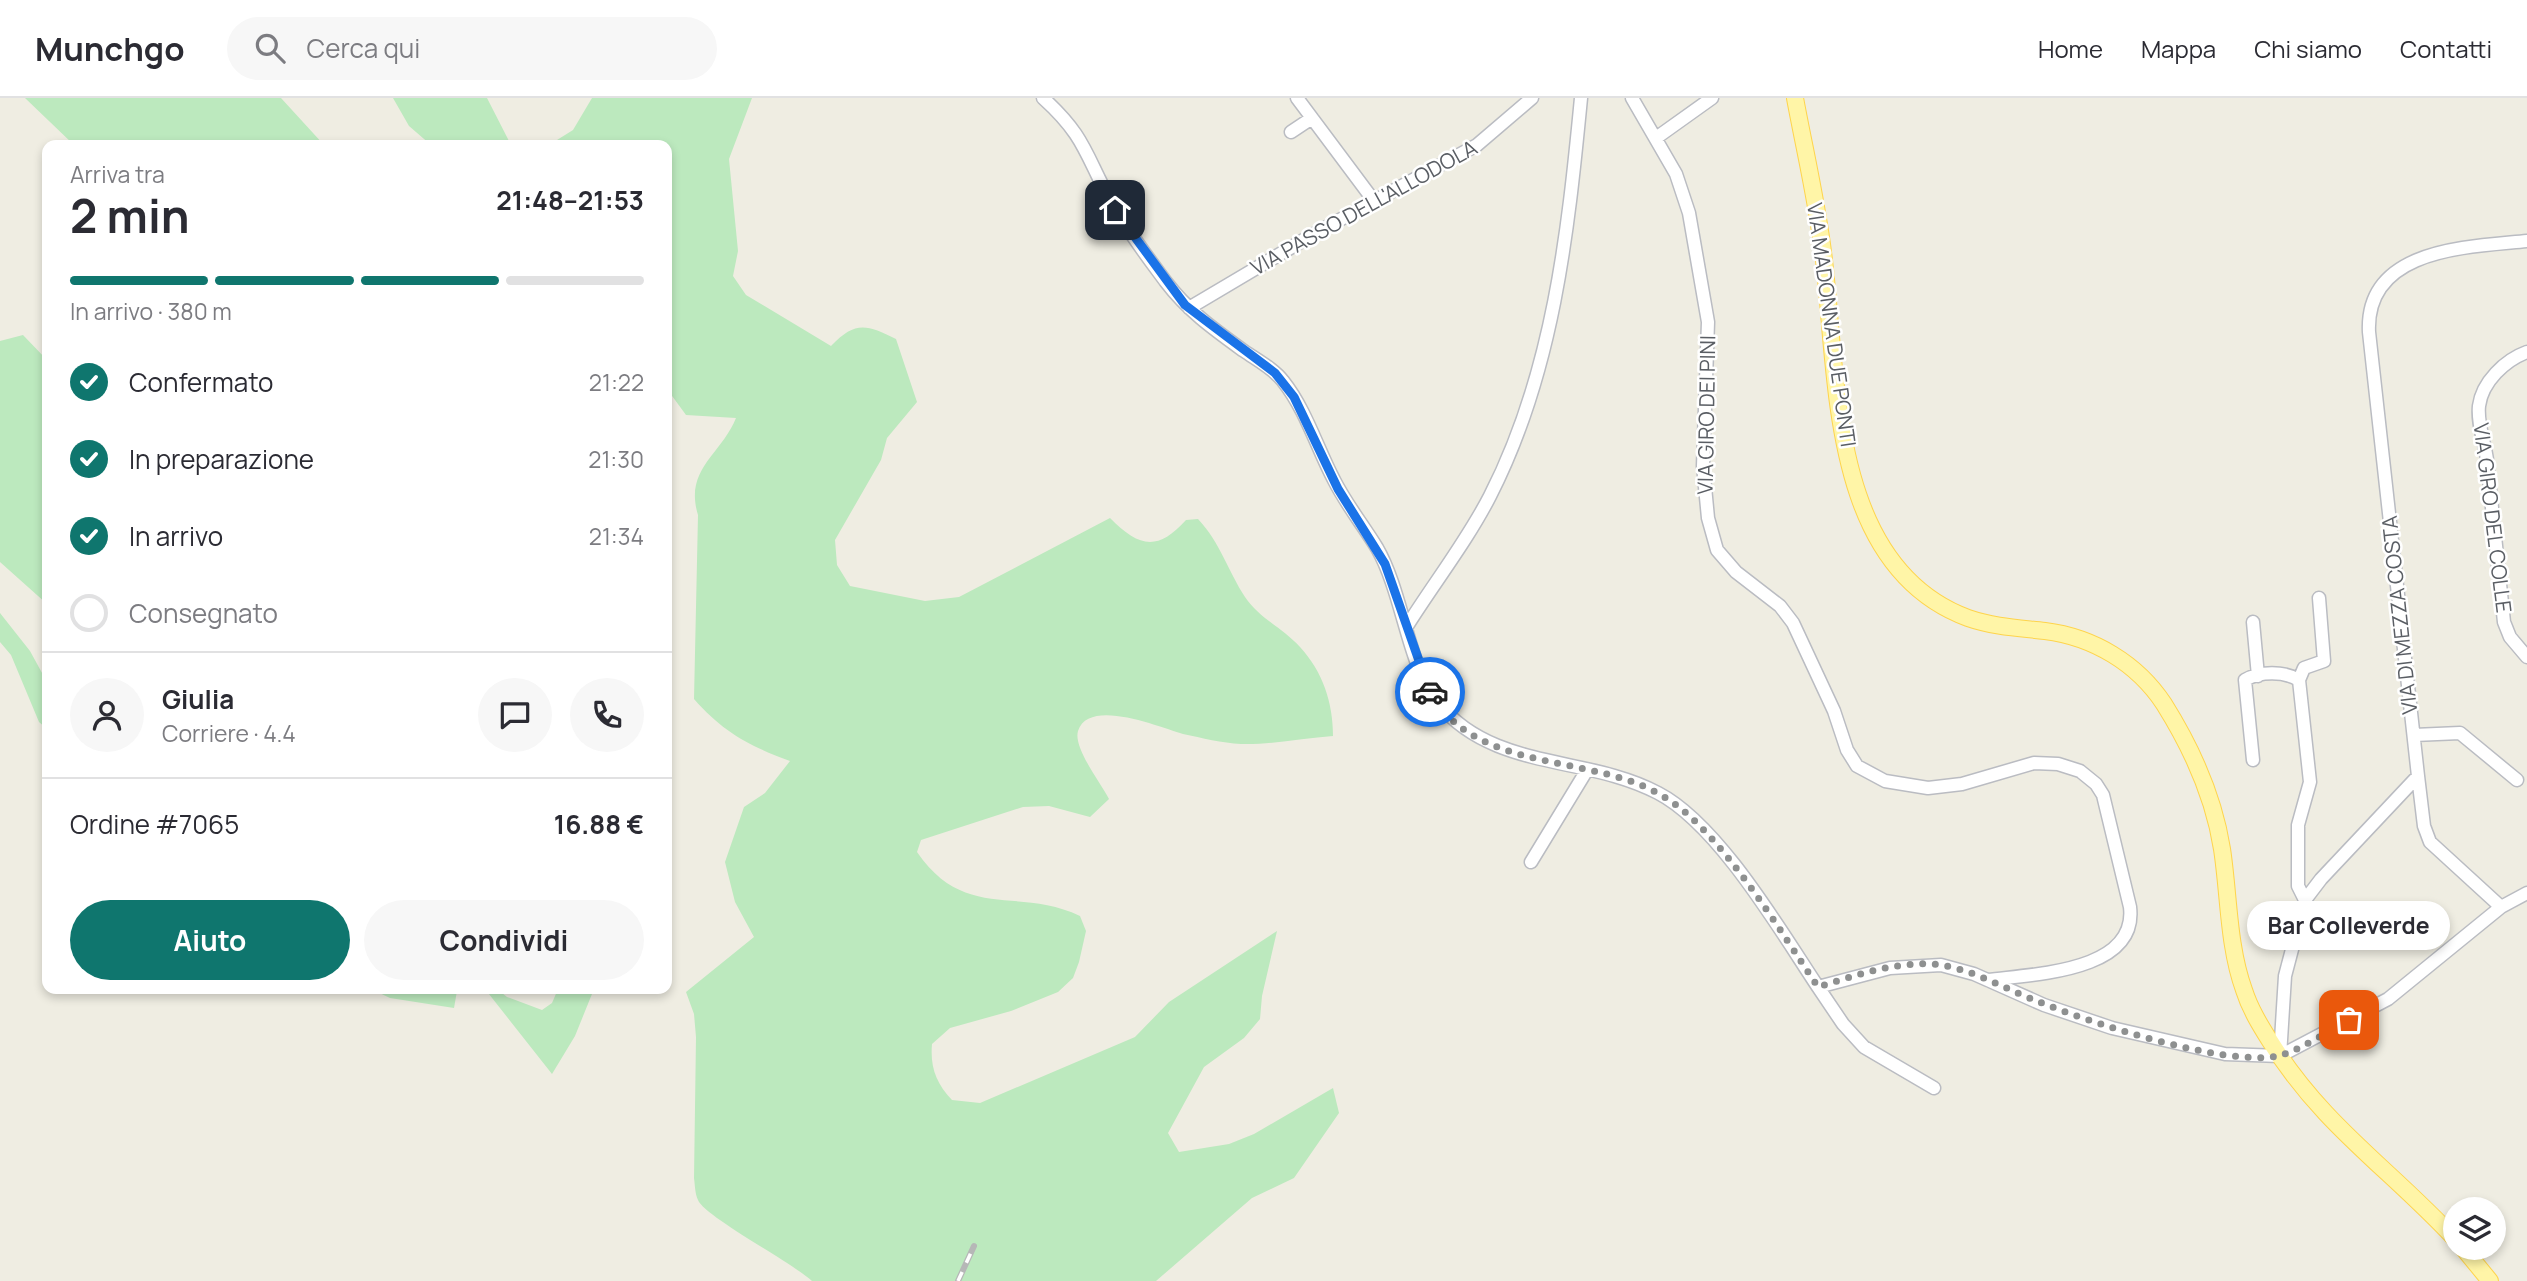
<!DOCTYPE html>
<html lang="it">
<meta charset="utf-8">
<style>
body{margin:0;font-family:Manrope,sans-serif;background:#f7f7f7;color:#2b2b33;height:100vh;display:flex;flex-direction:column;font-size:26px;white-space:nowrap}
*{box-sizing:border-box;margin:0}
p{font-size:23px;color:#7c7c81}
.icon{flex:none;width:38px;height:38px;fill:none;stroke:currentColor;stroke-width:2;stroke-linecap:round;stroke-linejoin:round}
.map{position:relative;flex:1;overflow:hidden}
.panel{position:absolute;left:42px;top:42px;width:630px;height:854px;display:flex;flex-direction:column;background:#fff;border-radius:14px;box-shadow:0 4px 10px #0003}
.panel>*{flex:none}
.fabs{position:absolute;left:2443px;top:1099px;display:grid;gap:14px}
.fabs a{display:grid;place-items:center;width:63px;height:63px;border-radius:50%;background:#fff;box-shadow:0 4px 10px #0003;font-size:35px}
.pin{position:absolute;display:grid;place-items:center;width:60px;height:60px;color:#fff;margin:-30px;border-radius:14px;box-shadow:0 4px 10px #0006}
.courier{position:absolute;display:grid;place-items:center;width:70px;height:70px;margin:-35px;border:5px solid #1a73e8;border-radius:50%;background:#fff;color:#222;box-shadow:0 2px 9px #0007}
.bubble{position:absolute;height:49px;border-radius:24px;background:#fff;box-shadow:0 4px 10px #0003;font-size:23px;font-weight:700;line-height:49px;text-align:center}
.head em{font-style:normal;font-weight:700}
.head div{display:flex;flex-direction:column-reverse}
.head{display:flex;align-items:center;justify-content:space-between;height:119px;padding:0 28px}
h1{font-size:46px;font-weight:700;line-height:52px}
.bar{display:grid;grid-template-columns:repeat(4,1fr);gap:10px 7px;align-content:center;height:84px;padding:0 28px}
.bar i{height:9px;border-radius:5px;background:#e1e1e2}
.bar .active{background:#0f766e}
.bar p{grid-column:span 4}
.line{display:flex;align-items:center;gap:18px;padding:0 28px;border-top:2px solid #e1e1e2}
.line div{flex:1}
.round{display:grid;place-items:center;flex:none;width:74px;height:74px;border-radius:37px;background:#f7f7f7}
ol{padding:0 28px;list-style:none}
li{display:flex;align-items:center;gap:21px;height:77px}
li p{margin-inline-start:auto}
li .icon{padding:7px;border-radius:50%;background:#0f766e;color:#fff;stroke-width:4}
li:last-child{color:#7c7c81}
li i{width:38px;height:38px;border:4px solid #e1e1e2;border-radius:50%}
.button{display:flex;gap:14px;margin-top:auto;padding:14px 28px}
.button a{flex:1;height:80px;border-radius:42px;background:#0f766e;color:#fff;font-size:28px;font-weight:700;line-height:80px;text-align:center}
.button a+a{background:#f7f7f7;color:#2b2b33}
header{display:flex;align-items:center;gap:42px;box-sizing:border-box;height:98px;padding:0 35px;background:#fff;border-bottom:2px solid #e1e1e2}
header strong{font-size:33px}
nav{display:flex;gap:38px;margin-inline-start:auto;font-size:24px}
.search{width:490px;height:63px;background:#f7f7f7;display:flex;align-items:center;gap:18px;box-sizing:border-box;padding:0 24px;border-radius:38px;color:#7c7c81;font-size:26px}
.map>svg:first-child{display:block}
.green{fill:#bce9be}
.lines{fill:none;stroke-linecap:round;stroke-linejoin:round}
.minor-casing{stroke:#babcc2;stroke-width:15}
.major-casing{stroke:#fed44c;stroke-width:18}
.minor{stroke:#fff;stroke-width:12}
.major{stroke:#fff5a7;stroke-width:16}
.rail-casing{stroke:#b6b7b7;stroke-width:6}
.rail{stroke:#fff;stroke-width:3.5;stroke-dasharray:10;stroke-linecap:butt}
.done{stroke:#8e9090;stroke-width:7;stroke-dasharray:0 12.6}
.route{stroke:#1a73e8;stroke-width:9}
.labels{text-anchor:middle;stroke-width:5;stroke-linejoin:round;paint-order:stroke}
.street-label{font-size:21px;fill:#5a5e64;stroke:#fff}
</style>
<header>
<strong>Munchgo</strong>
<div class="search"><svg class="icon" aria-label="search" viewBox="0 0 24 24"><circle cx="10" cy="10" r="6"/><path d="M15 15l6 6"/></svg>Cerca qui</div>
<nav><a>Home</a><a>Mappa</a><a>Chi siamo</a><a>Contatti</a></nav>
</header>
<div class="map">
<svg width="2527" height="1183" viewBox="0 0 2527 1183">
<rect width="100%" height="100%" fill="#efede2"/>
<path class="green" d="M 25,0 L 281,0 L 324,47 L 74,47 Z
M 393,0 L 487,0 L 511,47 L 431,47 L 409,28 Z
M 592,0 L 752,0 L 729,61 L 738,153 L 733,178 L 746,197 L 831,248 C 855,223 866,226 896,241 L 917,304 L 887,340 L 881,362 L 835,442 L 837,467 L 850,488 L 925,503 L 959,499 L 1110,420 C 1139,449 1157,454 1186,422 L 1198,421 C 1220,444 1228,473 1245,499 C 1260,521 1283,530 1300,549 C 1323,574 1333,605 1333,638 C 1303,640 1271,647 1241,646 C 1222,645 1202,640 1183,636 C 1161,630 1089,599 1078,633 C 1073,650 1101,685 1109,701 L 1090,719 L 1049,708 L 1023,709 L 921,742 L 917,754 C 965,824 1019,788 1080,818 L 1086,833 L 1079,864 L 1073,880 L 1058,894 L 1011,913 L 950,930 L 932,946 C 930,969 936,985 952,1002 L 980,1005 L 1135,939 L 1169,904 L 1277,833 L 1262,898 L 1260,921 L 1244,940 L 1204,969 L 1168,1035 L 1179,1054 L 1229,1046 L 1254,1036 L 1333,990 L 1339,1015 L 1294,1080 L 1252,1100 L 1156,1183 L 812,1183 C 791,1164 704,1118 698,1102 C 695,1096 695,1087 694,1080 L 696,939 L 694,916 L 686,894 L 754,839 L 735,804 L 725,764 L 744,709 L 765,695 L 790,663 C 749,648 723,634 694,601 L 698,417 C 684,371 721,357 736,320 L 686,317 L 667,291 L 667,47 L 549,47 L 573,32 Z
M 23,237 L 47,262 L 47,506 L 0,464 L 0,243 Z
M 0,515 L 30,553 L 47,584 L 47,631 L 39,624 L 11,557 L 0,544 Z
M 371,891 L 457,893 L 454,910 L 390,900 Z
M 485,891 L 497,891 L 507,899 L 542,912 L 552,905 L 558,891 L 594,891 L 575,938 L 552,976 Z"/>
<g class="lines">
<defs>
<path id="minor" d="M 1043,0 C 1085,38 1085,56 1110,102 C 1126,131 1146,157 1166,184 C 1188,213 1215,232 1244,253 C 1257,262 1274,271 1283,283 C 1306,312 1317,350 1334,382 C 1346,406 1363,427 1377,450 C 1403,495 1408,569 1438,605 C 1493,673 1587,657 1658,695 C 1718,726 1780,832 1818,889 L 1890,870 L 1941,867 L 1974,876 L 2044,907 L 2112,930 L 2225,956 L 2280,958 L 2388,901 L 2501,809 L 2527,795
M 1297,0 L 1374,103
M 1632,0 L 1676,76 L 1689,115 L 1708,224 L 1703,368 L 1708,420 L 1717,452 L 1736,474 L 1780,508 L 1793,525 L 1834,613 L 1847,652 L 1857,668 L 1885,683 L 1928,690 L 1962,686 L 2034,665 L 2058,666 L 2080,673 L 2096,686 L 2103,697 L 2130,809 C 2138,874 2033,876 1988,882
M 1291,34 L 1312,20
M 1656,40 L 1712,0
M 1189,210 L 1312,137 L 1477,47 L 1532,0
M 2527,254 C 2505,262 2482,284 2479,308 C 2477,326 2485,345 2487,362 C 2493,416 2498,470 2504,524 L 2510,539 L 2527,559
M 2253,524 L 2258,578
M 1407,528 C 1434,485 1467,443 1490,398 C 1553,275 1568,135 1581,0
M 2299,582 L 2304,570 L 2324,563 L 2319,500
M 2414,637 L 2460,635 L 2517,682
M 2253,662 L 2245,582 C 2260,573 2284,573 2299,582 L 2310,684 L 2298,727 L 2298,788 L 2305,802
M 2418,678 L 2424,728 L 2430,744 L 2501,809
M 1531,764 L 1587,672
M 1818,889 L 1843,926 L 1864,949 L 1934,990
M 2280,958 L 2285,878 L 2305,802 L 2321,781 L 2418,678 L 2369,234 C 2365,150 2468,149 2527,143"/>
<path id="major" d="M 1795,0 C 1805,54 1818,108 1824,162 C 1838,282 1830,469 1968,520 C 1994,529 2019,530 2045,533 C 2093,539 2137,565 2164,606 C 2191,649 2214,700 2222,751 C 2229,797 2228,848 2244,892 C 2250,911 2260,927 2270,943 C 2322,1027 2390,1071 2455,1141
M 2463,1150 L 2490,1183"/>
</defs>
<use href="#minor" class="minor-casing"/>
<use href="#major" class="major-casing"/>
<use href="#minor" class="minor"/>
<use href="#major" class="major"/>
<defs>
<path id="rail" d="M 958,1183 L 974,1148"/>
</defs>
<use href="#rail" class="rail-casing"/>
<use href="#rail" class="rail"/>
</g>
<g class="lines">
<path class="done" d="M 1430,594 C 1477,678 1595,654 1666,700 C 1721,734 1781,834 1818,889 C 1854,878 1893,864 1932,866 C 1968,869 1999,888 2032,901 C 2085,923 2223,969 2278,958 C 2299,953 2330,932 2349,922"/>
<path class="route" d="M 1115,112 L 1185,207 L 1275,275 L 1294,299 L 1338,391 L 1385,466 L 1430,594"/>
</g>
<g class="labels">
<g class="street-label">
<text transform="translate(1364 110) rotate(-29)" y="7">VIA PASSO DELL'ALLODOLA</text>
<text transform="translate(1831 227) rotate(82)" y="7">VIA MADONNA DUE PONTI</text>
<text transform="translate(1707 317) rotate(-89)" y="7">VIA GIRO DEI PINI</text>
<text transform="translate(2492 420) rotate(83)" y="7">VIA GIRO DEL COLLE</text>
<text transform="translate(2400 517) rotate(-96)" y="7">VIA DI MEZZA COSTA</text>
</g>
</g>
</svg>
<div class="fabs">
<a><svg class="icon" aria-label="layers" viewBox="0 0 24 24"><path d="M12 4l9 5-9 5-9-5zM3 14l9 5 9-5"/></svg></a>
</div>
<div class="pin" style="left:2349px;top:922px;background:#ea580c"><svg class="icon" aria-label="bag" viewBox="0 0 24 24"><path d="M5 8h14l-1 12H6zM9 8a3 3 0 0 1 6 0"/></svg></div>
<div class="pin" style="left:1115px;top:112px;background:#1f2937"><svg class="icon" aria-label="home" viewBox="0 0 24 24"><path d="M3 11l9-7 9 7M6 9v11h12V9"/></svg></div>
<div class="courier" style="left:1430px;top:594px"><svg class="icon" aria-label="car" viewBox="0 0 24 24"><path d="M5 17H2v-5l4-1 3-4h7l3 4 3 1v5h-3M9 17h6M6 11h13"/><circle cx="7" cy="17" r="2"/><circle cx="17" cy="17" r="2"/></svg></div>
<div class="bubble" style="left:2247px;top:803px;width:203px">Bar Colleverde</div>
<section class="panel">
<div class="head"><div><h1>2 min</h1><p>Arriva tra</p></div><em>21:48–21:53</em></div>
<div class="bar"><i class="active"></i><i class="active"></i><i class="active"></i><i></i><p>In arrivo · 380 m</p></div>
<ol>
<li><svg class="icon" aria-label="check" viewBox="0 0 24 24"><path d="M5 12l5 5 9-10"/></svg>Confermato<p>21:22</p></li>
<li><svg class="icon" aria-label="check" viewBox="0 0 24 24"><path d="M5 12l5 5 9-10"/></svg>In preparazione<p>21:30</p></li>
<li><svg class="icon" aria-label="check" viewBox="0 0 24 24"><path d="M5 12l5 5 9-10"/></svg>In arrivo<p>21:34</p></li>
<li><i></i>Consegnato</li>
</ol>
<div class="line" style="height:126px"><a class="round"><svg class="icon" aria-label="person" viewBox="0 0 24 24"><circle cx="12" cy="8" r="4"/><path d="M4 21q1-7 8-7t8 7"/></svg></a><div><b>Giulia</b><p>Corriere · 4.4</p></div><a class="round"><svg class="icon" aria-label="chat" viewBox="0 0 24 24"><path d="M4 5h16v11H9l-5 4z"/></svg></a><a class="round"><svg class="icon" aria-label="phone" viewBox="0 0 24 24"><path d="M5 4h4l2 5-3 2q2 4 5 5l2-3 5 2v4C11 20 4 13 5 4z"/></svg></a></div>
<div class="line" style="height:91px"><div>Ordine #7065</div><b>16.88 €</b></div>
<div class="button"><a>Aiuto</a><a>Condividi</a></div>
</section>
</div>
